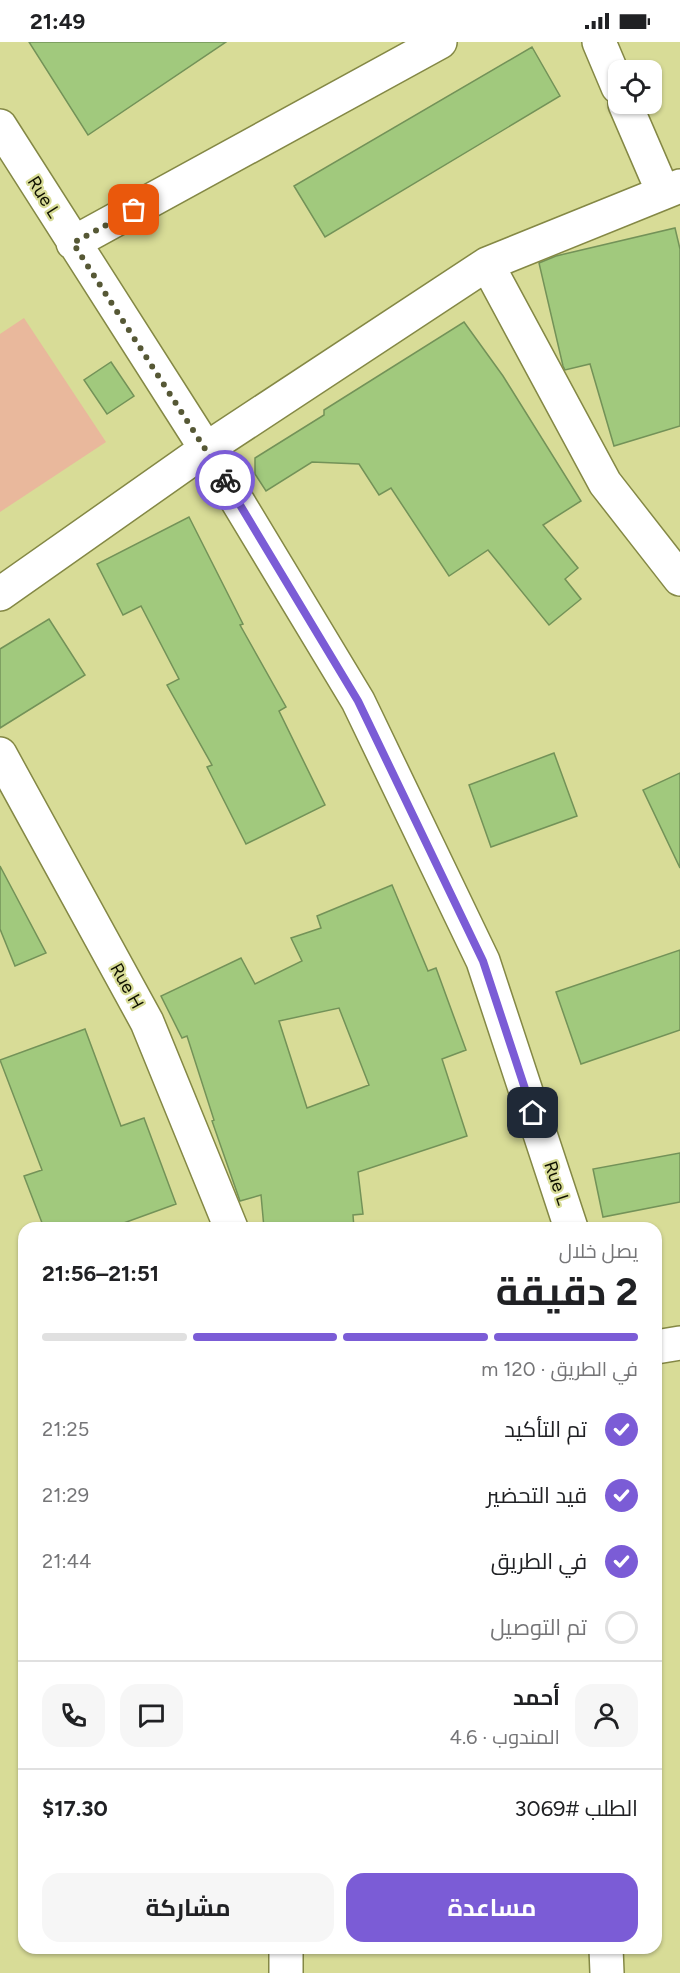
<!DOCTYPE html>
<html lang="ar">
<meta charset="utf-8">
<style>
body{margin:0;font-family:Figtree,Cairo,sans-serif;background:#f6f6f6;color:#202124;direction:rtl;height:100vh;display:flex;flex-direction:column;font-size:22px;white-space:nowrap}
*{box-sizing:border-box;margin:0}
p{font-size:20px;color:#757577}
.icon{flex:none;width:33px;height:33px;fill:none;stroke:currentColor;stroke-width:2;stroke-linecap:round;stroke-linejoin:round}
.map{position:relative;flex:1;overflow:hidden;direction:ltr}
.side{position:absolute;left:18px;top:1180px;width:644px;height:732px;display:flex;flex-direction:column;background:#fff;border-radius:18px;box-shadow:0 2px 4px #0004;direction:rtl}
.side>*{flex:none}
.fabs{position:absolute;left:608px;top:18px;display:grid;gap:12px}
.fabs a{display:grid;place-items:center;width:54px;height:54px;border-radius:12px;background:#fff;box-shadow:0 2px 4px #0004;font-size:30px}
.pin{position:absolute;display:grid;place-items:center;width:51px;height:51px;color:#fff;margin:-26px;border-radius:12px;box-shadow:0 3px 9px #0006}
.courier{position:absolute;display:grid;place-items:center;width:60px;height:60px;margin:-30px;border:4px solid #7b5cd6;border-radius:50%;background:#fff;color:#222;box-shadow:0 2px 8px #0007}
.overview em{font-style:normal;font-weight:700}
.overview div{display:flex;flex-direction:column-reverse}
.overview{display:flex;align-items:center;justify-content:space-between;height:102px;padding:0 24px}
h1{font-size:39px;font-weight:700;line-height:45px}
.bar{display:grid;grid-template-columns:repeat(4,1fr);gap:9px 6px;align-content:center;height:72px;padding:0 24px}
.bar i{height:8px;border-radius:4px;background:#e0e0e0}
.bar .current{background:#7b5cd6}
.bar p{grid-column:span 4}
.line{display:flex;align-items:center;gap:15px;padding:0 24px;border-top:2px solid #e0e0e0}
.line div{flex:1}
.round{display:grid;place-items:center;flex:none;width:63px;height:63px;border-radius:18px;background:#f6f6f6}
ol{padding:0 24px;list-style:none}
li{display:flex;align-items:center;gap:18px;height:66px}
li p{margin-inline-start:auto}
li .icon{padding:6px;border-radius:50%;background:#7b5cd6;color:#fff;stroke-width:4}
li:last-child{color:#757577}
li i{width:33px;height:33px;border:3px solid #e0e0e0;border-radius:50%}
.primary-button{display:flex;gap:12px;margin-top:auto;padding:12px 24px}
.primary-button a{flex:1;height:69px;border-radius:18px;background:#7b5cd6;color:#fff;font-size:24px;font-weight:700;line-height:69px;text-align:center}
.primary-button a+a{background:#f6f6f6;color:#202124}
.status{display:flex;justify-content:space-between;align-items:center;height:42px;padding:0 30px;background:#fff;direction:ltr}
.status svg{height:16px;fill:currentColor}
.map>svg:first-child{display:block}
.green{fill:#e9b89c}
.building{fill:#a1c97d;stroke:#739258;stroke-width:1.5;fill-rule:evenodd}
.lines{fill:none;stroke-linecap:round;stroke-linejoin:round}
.street-casing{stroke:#848845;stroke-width:36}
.street{stroke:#fff;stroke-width:33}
.done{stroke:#565835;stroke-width:6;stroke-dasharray:0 10.8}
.route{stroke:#7b5cd6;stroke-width:8}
.labels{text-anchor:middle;stroke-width:4.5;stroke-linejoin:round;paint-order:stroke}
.street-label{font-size:18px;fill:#101100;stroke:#d8dc97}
</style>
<div class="status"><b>21:49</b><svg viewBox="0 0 49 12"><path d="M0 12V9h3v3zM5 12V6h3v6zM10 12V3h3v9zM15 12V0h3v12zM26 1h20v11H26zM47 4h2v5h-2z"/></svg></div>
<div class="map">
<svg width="680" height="1931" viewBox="0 0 680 1931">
<rect width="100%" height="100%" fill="#d8dc97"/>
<path class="green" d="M 24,276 L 106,400 L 0,470 L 0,292 Z"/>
<path class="building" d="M 29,0 L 226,0 L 88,93 Z
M 532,5 L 560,54 L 325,195 L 294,144 Z
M 675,186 L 680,207 L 680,384 L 614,404 L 590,322 L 565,328 L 563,324 L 539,221 L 556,214 Z
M 464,280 L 503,334 L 581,459 L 543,483 L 578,526 L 565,537 L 581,557 L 549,583 L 488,508 L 449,534 L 391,446 L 379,453 L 359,422 L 312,420 L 266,449 L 255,432 L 255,416 L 324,373 L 324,368 Z
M 111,320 L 134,354 L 107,372 L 84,338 Z
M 189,475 L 243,582 L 240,583 L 286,665 L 279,669 L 325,763 L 246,802 L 207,725 L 212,723 L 167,643 L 179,637 L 141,564 L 123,573 L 97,522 Z
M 49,577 L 85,633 L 0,686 L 0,607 Z
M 554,711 L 577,774 L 491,805 L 469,743 Z
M 680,731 L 680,826 L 643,748 Z
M 0,824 L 46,911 L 15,924 L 0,887 Z
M 392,843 L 428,929 L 436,926 L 466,1008 L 442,1017 L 467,1094 L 358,1130 L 363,1172 L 353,1173 L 354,1186 L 264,1186 L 261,1153 L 240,1159 L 212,1079 L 214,1078 L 187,994 L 182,996 L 161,954 L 241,916 L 255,942 L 302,919 L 291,896 L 321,886 L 317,874 ZM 339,966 L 369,1043 L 307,1066 L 279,979 Z
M 680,908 L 680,988 L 581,1022 L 556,950 Z
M 85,987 L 121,1084 L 144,1076 L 176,1162 L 110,1186 L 44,1186 L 24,1134 L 42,1128 L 0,1018 Z
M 680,1111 L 680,1160 L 603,1175 L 593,1127 Z"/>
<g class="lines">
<defs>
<path id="street" d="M 599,0 L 618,45
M 625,62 L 663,150
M 0,84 L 206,407 L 358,659 L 483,919 L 571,1186
M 73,201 L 440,0
M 487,222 L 605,441 L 680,537
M 0,552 L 206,407 L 487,222 L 680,144
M 0,712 L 147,980 L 231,1186
M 656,1305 L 680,1301
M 286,1906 L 286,1931
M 606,1906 L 607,1931"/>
</defs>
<use href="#street" class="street-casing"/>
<use href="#street" class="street"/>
</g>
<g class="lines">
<path class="done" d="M 134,168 L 73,201 L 225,438"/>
<path class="route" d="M 225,438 L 358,659 L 483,919 L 533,1071"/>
</g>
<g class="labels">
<g class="street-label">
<text transform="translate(44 155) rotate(58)" y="6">Rue L</text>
<text transform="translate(127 944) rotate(61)" y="6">Rue H</text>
<text transform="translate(557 1141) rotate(71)" y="6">Rue L</text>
</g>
</g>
</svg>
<div class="fabs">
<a><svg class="icon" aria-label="locate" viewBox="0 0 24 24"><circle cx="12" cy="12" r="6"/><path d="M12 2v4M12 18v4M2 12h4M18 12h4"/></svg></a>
</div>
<div class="pin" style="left:134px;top:168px;background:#ea580c"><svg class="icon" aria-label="bag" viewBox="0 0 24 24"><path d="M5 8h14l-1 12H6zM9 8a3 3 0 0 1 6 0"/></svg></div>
<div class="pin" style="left:533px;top:1071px;background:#1f2937"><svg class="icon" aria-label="home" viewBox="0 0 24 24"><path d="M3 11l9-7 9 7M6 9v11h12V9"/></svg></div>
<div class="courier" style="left:225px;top:438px"><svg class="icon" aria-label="bike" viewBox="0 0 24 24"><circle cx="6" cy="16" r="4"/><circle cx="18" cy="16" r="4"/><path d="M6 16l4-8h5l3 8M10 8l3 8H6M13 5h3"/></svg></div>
<section class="side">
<div class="overview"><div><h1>2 دقيقة</h1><p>يصل خلال</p></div><em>21:51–21:56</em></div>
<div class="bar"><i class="current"></i><i class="current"></i><i class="current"></i><i></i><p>في الطريق · 120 m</p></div>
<ol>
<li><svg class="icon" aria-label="check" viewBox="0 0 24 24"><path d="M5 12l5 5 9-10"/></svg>تم التأكيد<p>21:25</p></li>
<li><svg class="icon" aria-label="check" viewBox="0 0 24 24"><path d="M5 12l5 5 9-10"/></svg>قيد التحضير<p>21:29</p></li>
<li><svg class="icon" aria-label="check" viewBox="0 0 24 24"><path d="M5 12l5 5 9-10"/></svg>في الطريق<p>21:44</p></li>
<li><i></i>تم التوصيل</li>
</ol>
<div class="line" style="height:108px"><a class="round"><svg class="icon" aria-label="person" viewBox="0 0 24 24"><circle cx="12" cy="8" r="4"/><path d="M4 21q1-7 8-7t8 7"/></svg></a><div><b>أحمد</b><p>المندوب · 4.6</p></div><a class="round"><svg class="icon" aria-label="chat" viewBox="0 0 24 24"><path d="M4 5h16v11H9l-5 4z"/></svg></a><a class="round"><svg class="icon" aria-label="phone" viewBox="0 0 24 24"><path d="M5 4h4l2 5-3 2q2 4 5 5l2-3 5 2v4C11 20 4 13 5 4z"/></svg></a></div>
<div class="line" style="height:78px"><div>الطلب #3069</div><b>$17.30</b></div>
<div class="primary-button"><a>مساعدة</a><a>مشاركة</a></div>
</section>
</div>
